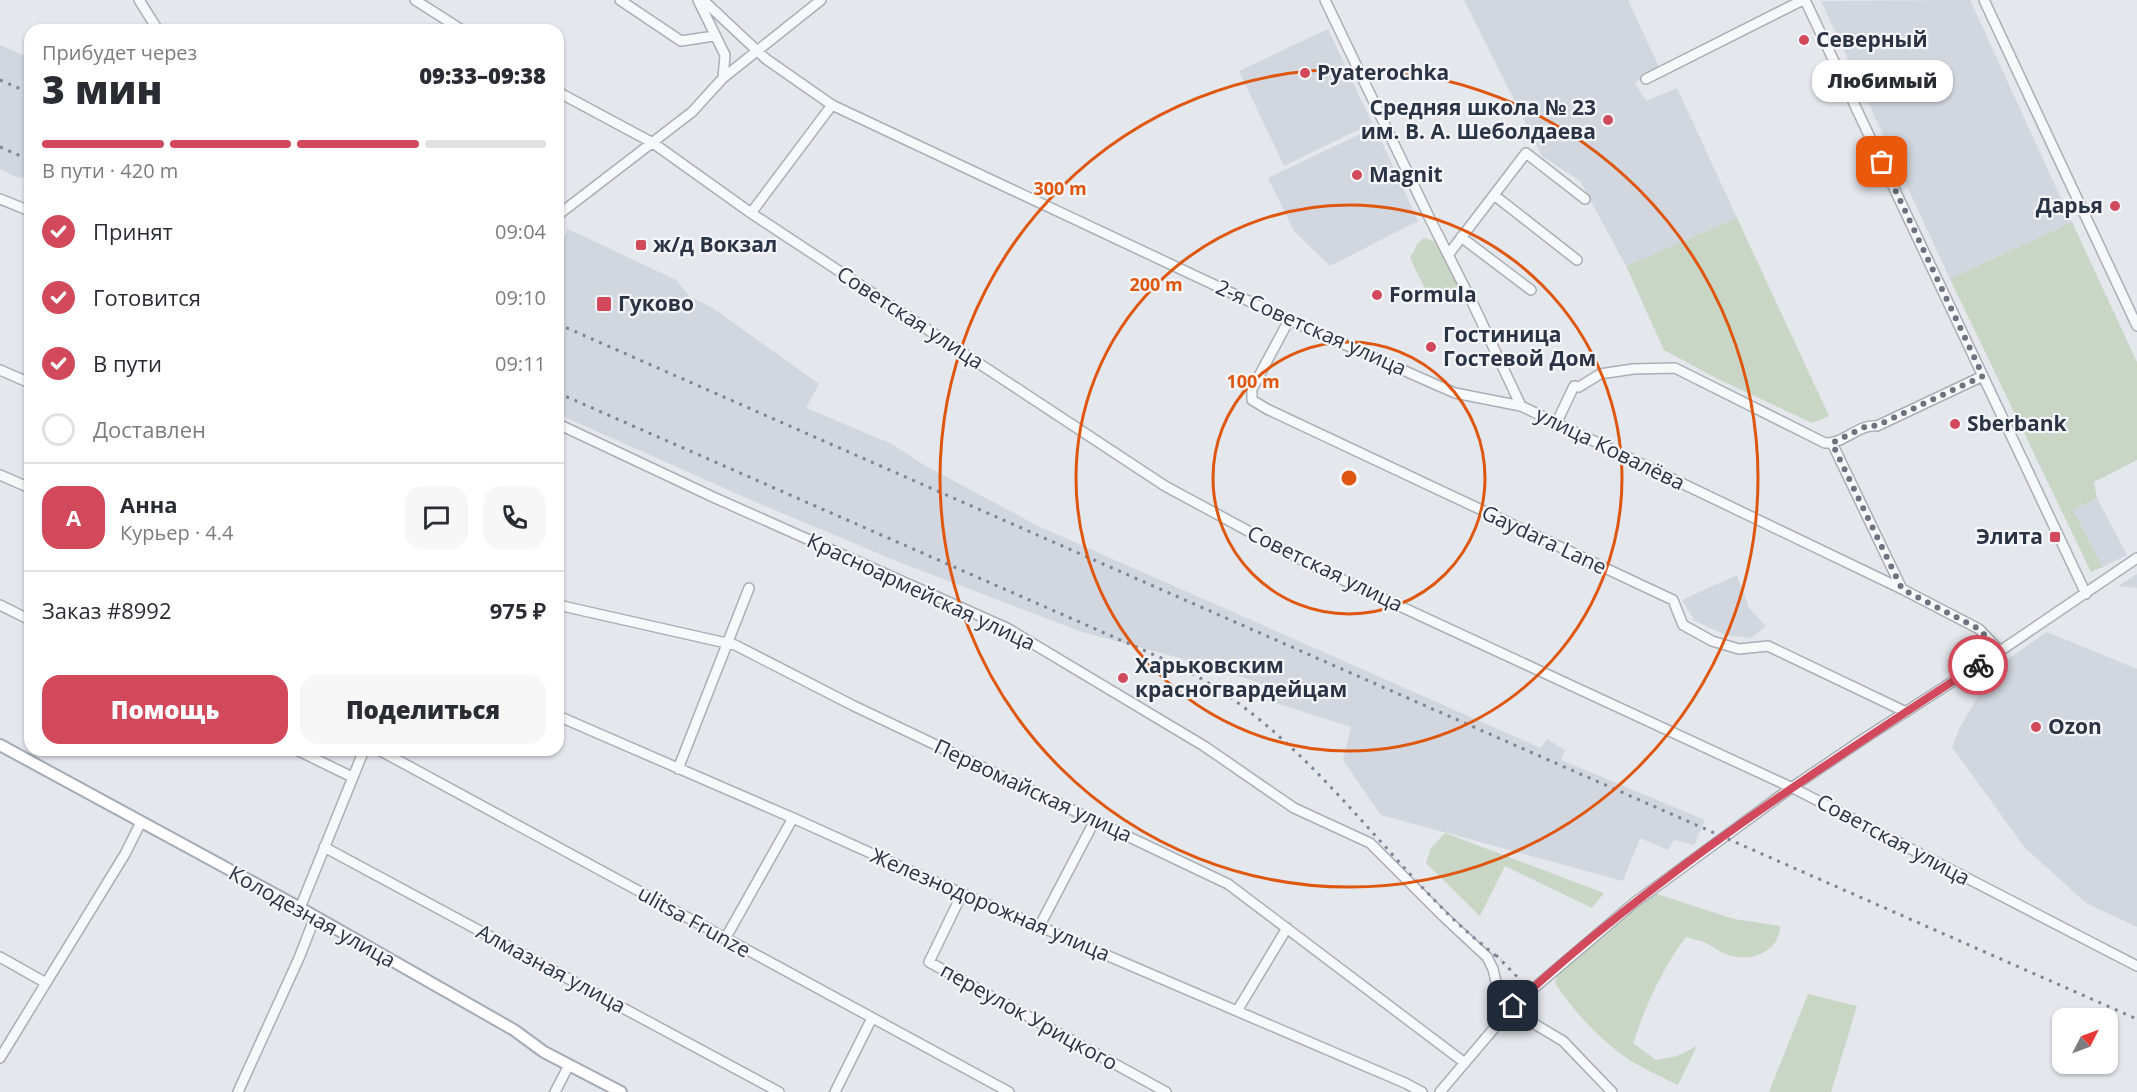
<!DOCTYPE html>
<html lang="ru">
<meta charset="utf-8">
<style>
body{margin:0;font-family:"Open Sans",sans-serif;background:#f7f7f7;color:#2b2b33;height:100vh;display:flex;flex-direction:column;font-size:22px;white-space:nowrap}
*{box-sizing:border-box;margin:0}
p{font-size:20px;color:#7c7c81}
.icon{flex:none;width:33px;height:33px;fill:none;stroke:currentColor;stroke-width:2;stroke-linecap:round;stroke-linejoin:round}
.map{position:relative;flex:1;overflow:hidden}
.panel{position:absolute;left:24px;top:24px;width:540px;height:732px;display:flex;flex-direction:column;background:#fff;border-radius:18px;box-shadow:0 2px 4px #0004}
.panel>*{flex:none}
.needle{width:39px;rotate:48deg}
.tools{position:absolute;left:2052px;top:1008px;display:grid;gap:12px}
.tools a{display:grid;place-items:center;width:66px;height:66px;border-radius:12px;background:#fff;box-shadow:0 2px 4px #0004;font-size:30px}
.pin{position:absolute;display:grid;place-items:center;width:51px;height:51px;color:#fff;margin:-26px;border-radius:12px;box-shadow:0 3px 9px #0006}
.courier{position:absolute;display:grid;place-items:center;width:60px;height:60px;margin:-30px;border:4px solid #d1495b;border-radius:50%;background:#fff;color:#222;box-shadow:0 2px 8px #0007}
.bubble{position:absolute;height:42px;border-radius:18px;background:#fff;box-shadow:0 2px 4px #0004;font-size:20px;font-weight:800;line-height:42px;text-align:center}
.headline em{font-style:normal;font-weight:800}
.headline div{display:flex;flex-direction:column-reverse}
.headline{display:flex;align-items:center;justify-content:space-between;height:102px;padding:0 18px}
h1{font-size:39px;font-weight:800;line-height:45px}
.bar{display:grid;grid-template-columns:repeat(4,1fr);gap:9px 6px;align-content:center;height:72px;padding:0 18px}
.bar i{height:8px;border-radius:4px;background:#e1e1e2}
.bar .selected{background:#d1495b}
.bar p{grid-column:span 4}
.line{display:flex;align-items:center;gap:15px;padding:0 18px;border-top:2px solid #e1e1e2}
.line div{flex:1}
.round{display:grid;place-items:center;flex:none;width:63px;height:63px;border-radius:18px;background:#f7f7f7}
ol{padding:0 18px;list-style:none}
li{display:flex;align-items:center;gap:18px;height:66px}
li p{margin-inline-start:auto}
li .icon{padding:6px;border-radius:50%;background:#d1495b;color:#fff;stroke-width:4}
li:last-child{color:#7c7c81}
li i{width:33px;height:33px;border:3px solid #e1e1e2;border-radius:50%}
.cta{display:flex;gap:12px;margin-top:auto;padding:12px 18px}
.cta a{flex:1;height:69px;border-radius:18px;background:#d1495b;color:#fff;font-size:24px;font-weight:800;line-height:69px;text-align:center}
.cta a+a{background:#f7f7f7;color:#2b2b33}
.map>svg:first-child{display:block}
.built{fill:#d2d6de}
.green{fill:#c9d6c5}
.lines{fill:none;stroke-linecap:round;stroke-linejoin:round}
.minor-casing{stroke:#a9aeb7;stroke-width:12}
.major-casing{stroke:#a3abb8;stroke-width:14}
.minor{stroke:#f7f8fa;stroke-width:9}
.major{stroke:#fff;stroke-width:10}
.rail{stroke:#7d8696;stroke-width:3;stroke-dasharray:3 6;stroke-linecap:butt}
.done{stroke:#6c737f;stroke-width:6;stroke-dasharray:0 10.8}
.route{stroke:#d1495b;stroke-width:8}
.ring{fill:none;stroke:#df570f;stroke-width:3}
.poi-dot{fill:#d1495b;stroke:#f4f6f9;stroke-width:2}
.labels{text-anchor:middle;stroke-width:4.5;stroke-linejoin:round;paint-order:stroke}
.poi-label{font-size:21px;font-weight:bold;fill:#2b3445;stroke:#f4f6f9;text-anchor:start}
.street-label{font-size:21px;fill:#2b3445;stroke:#f4f6f9}
.centre{fill:#df570f;stroke:#f4f6f9;stroke-width:3}
.ring-label{font-size:18px;text-anchor:middle;font-weight:bold;fill:#df570f;stroke:#f4f6f9;stroke-width:4.5;stroke-linejoin:round;paint-order:stroke}
</style>
<div class="map">
<svg width="2137" height="1092" viewBox="0 0 2137 1092">
<rect width="100%" height="100%" fill="#e4e7ec"/>
<path class="built" d="M 1464,0 L 1628,0 L 1659,67 L 1635,83 L 1646,101 L 1677,88 L 1737,218 L 1626,266 L 1580,181 L 1542,156 Z
M 1970,0 L 2072,222 L 1950,279 L 1821,1 Z
M 1328,29 L 1372,123 L 1284,166 L 1239,71 Z
M 0,45 L 30,58 L 30,179 L 16,177 L 0,169 Z
M 1375,127 L 1418,221 L 1330,266 L 1294,231 L 1268,178 Z
M 568,229 L 676,280 L 689,296 L 714,309 L 819,384 L 806,408 L 892,444 L 924,465 L 1040,527 L 1541,748 L 1547,739 L 1565,750 L 1561,760 L 1705,820 L 1694,845 L 1674,840 L 1668,850 L 1640,838 L 1623,881 L 1381,815 L 1343,760 L 1351,727 L 1269,701 L 1272,687 L 1206,665 L 1082,632 L 896,561 L 744,497 L 558,414 L 558,248 Z
M 2097,498 L 2127,555 L 2103,567 L 2073,510 Z
M 2137,574 L 2137,588 L 2118,586 Z
M 1737,575 L 1749,608 L 1766,626 L 1751,638 L 1725,635 L 1694,620 L 1682,600 Z
M 2047,632 L 2137,669 L 2137,927 L 2086,903 L 2025,848 L 1952,747 L 1960,727 L 1995,668 Z"/>
<path class="green" d="M 1737,218 L 1829,416 L 1812,423 L 1716,378 L 1664,350 L 1626,266 Z
M 2072,222 L 2137,362 L 2137,460 L 2094,482 L 2097,498 L 2073,510 L 2103,567 L 2091,572 L 1950,279 Z
M 1424,238 L 1437,242 L 1459,286 L 1452,297 L 1435,300 L 1429,297 L 1410,258 L 1418,243 Z
M 1445,833 L 1604,893 L 1592,908 L 1505,866 L 1480,916 L 1426,863 L 1431,848 Z
M 1654,893 L 1734,919 L 1780,926 C 1780,951 1751,963 1729,955 C 1720,953 1713,946 1704,942 C 1698,940 1692,939 1686,937 C 1662,969 1646,1005 1633,1043 L 1656,1060 L 1677,1056 L 1697,1046 L 1678,1085 C 1662,1077 1646,1070 1631,1061 C 1603,1043 1573,1011 1555,983 L 1559,970 Z
M 1808,994 L 1857,1006 L 1831,1092 L 1769,1092 Z"/>
<g class="lines">
<defs>
<path id="minor" d="M 139,0 L 158,30
M 415,0 L 462,30
M 620,0 L 681,41 L 714,36
M 698,0 L 725,55 L 723,78
M 703,0 L 766,59 L 832,105 L 1289,320 L 1455,393 L 1521,406
M 1325,0 L 1430,219 L 1473,304 L 1521,406 L 1902,589 L 1979,629 L 2000,651
M 1805,0 L 2086,594
M 1984,0 L 2137,326
M 1646,79 L 1803,0
M 558,92 L 653,143 L 751,213 L 1165,486 L 1311,565 L 1797,790 L 2137,966
M 1494,195 L 1577,260
M 0,199 L 30,211
M 751,213 L 832,105
M 558,215 L 692,112 L 723,78 L 821,0
M 1461,237 L 1531,290
M 1448,255 L 1526,153 L 1585,199
M 1289,320 L 1252,389 L 1252,400 L 1267,409 L 1673,600 L 1683,625 L 1712,641 L 1739,649 L 1768,646 L 1906,712
M 0,370 L 30,383
M 558,424 L 713,497 L 1007,628 L 1204,746 L 1294,808 L 1370,843 L 1443,916 L 1487,957 L 1493,969 L 1498,991 L 1506,1001 L 1526,1019 L 1563,1041 L 1612,1092
M 1556,424 L 1574,386 L 1579,387 L 1600,374 L 1633,369 L 1675,368 L 1825,443 C 1844,444 1858,424 1877,426 L 1983,376
M 1832,443 L 1902,589
M 0,475 L 30,488
M 0,605 L 30,620
M 558,605 L 735,645 L 854,706 L 1228,884 L 1465,1063
M 558,716 L 793,818 L 917,874 L 1405,1083 L 1422,1092
M 297,750 L 352,777
M 379,750 L 1009,1092
M 678,769 L 749,588
M 324,847 L 779,1092
M 962,894 L 929,962 L 1166,1092
M 300,908 L 364,750
M 1039,927 L 1095,820
M 725,939 L 793,818
M 0,957 L 46,983
M 1237,1011 L 1287,928
M 0,1058 L 125,854 L 141,822
M 238,1092 L 299,958 L 315,917
M 555,1092 L 569,1065
M 835,1092 L 872,1018
M 1440,1092 L 1513,1006 L 1634,903 L 1791,788 L 1862,740 L 2000,651 L 2137,558"/>
<path id="major" d="M 0,745 L 300,908 L 514,1030 L 544,1052 L 621,1092"/>
</defs>
<use href="#minor" class="minor-casing"/>
<use href="#major" class="major-casing"/>
<use href="#minor" class="minor"/>
<use href="#major" class="major"/>
<path class="rail" d="M 0,80 L 30,93
M 0,147 L 30,160
M 558,324 L 2137,1019
M 558,393 L 1166,660 C 1181,668 1196,675 1210,684 C 1305,743 1371,837 1449,915 C 1465,931 1484,946 1501,960
M 1496,955 L 1524,984"/>
</g>
<g class="lines">
<path class="done" d="M 1882,162 L 1983,376 L 1876,426 L 1869,425 L 1832,443 L 1902,589 L 1979,629 L 2000,651 L 1978,665"/>
<path class="route" d="M 1513,1006 C 1655,875 1816,770 1978,665"/>
</g>
<g class="ring">
<circle cx="1349" cy="478" r="136"/>
<circle cx="1349" cy="478" r="273"/>
<circle cx="1349" cy="478" r="409"/>
</g>
<g class="poi-dot">
<circle cx="1804" cy="40" r="6"/>
<circle cx="1305" cy="73" r="6"/>
<circle cx="1608" cy="120" r="6"/>
<circle cx="1357" cy="175" r="6"/>
<circle cx="2115" cy="206" r="6"/>
<rect x="635" y="239" width="12" height="12" rx="3"/>
<circle cx="1377" cy="295" r="6"/>
<rect x="596" y="296" width="16" height="16" rx="3"/>
<circle cx="1431" cy="347" r="6"/>
<circle cx="1955" cy="424" r="6"/>
<rect x="2049" y="531" width="12" height="12" rx="3"/>
<circle cx="1123" cy="678" r="6"/>
<circle cx="2036" cy="727" r="6"/>
</g>
<g class="labels">
<g class="poi-label">
<text x="1816" y="47">Северный</text>
<text x="1317" y="80">Pyaterochka</text>
<text x="1596" y="115" text-anchor="end">Средняя школа № 23<tspan x="1596" dy="24">им. В. А. Шеболдаева</tspan></text>
<text x="1369" y="182">Magnit</text>
<text x="2103" y="213" text-anchor="end">Дарья</text>
<text x="653" y="252">ж/д Вокзал</text>
<text x="1389" y="302">Formula</text>
<text x="618" y="311">Гуково</text>
<text x="1443" y="342">Гостиница<tspan x="1443" dy="24">Гостевой Дом</tspan></text>
<text x="1967" y="431">Sberbank</text>
<text x="2043" y="544" text-anchor="end">Элита</text>
<text x="1135" y="673">Харьковским<tspan x="1135" dy="24">красногвардейцам</tspan></text>
<text x="2048" y="734">Ozon</text>
</g>
<g class="street-label">
<text transform="translate(910 318) rotate(33)" y="7">Советская улица</text>
<text transform="translate(1311 328) rotate(24)" y="7">2-я Советская улица</text>
<text transform="translate(1610 449) rotate(26)" y="7">улица Ковалёва</text>
<text transform="translate(1544 540) rotate(25)" y="7">Gaydara Lane</text>
<text transform="translate(1325 569) rotate(26)" y="7">Советская улица</text>
<text transform="translate(921 592) rotate(25)" y="7">Красноармейская улица</text>
<text transform="translate(1033 791) rotate(25)" y="7">Первомайская улица</text>
<text transform="translate(1893 840) rotate(28)" y="7">Советская улица</text>
<text transform="translate(990 905) rotate(23)" y="7">Железнодорожная улица</text>
<text transform="translate(312 917) rotate(29)" y="7">Колодезная улица</text>
<text transform="translate(694 922) rotate(29)" y="7">ulitsa Frunze</text>
<text transform="translate(551 969) rotate(28)" y="7">Алмазная улица</text>
<text transform="translate(1029 1017) rotate(29)" y="7">переулок Урицкого</text>
</g>
</g>
<circle cx="1349" cy="478" r="9" class="centre"/>
<g class="ring-label">
<text x="1060" y="195">300 m</text>
<text x="1156" y="291">200 m</text>
<text x="1253" y="388">100 m</text>
</g>
</svg>
<div class="tools">
<a><svg class="needle" viewBox="-14 -14 28 28"><path d="M0-13l5 13h-10z" fill="#e53935"/><path d="M0 13l5-13h-10z" fill="#7c7c81"/></svg></a>
</div>
<div class="pin" style="left:1882px;top:162px;background:#ea580c"><svg class="icon" aria-label="bag" viewBox="0 0 24 24"><path d="M5 8h14l-1 12H6zM9 8a3 3 0 0 1 6 0"/></svg></div>
<div class="pin" style="left:1513px;top:1006px;background:#1f2937"><svg class="icon" aria-label="home" viewBox="0 0 24 24"><path d="M3 11l9-7 9 7M6 9v11h12V9"/></svg></div>
<div class="courier" style="left:1978px;top:665px"><svg class="icon" aria-label="bike" viewBox="0 0 24 24"><circle cx="6" cy="16" r="4"/><circle cx="18" cy="16" r="4"/><path d="M6 16l4-8h5l3 8M10 8l3 8H6M13 5h3"/></svg></div>
<div class="bubble" style="left:1812px;top:60px;width:141px">Любимый</div>
<section class="panel">
<div class="headline"><div><h1>3 мин</h1><p>Прибудет через</p></div><em>09:33–09:38</em></div>
<div class="bar"><i class="selected"></i><i class="selected"></i><i class="selected"></i><i></i><p>В пути · 420 m</p></div>
<ol>
<li><svg class="icon" aria-label="check" viewBox="0 0 24 24"><path d="M5 12l5 5 9-10"/></svg>Принят<p>09:04</p></li>
<li><svg class="icon" aria-label="check" viewBox="0 0 24 24"><path d="M5 12l5 5 9-10"/></svg>Готовится<p>09:10</p></li>
<li><svg class="icon" aria-label="check" viewBox="0 0 24 24"><path d="M5 12l5 5 9-10"/></svg>В пути<p>09:11</p></li>
<li><i></i>Доставлен</li>
</ol>
<div class="line" style="height:108px"><b class="round" style="background:#d1495b;color:#fff">А</b><div><b>Анна</b><p>Курьер · 4.4</p></div><a class="round"><svg class="icon" aria-label="chat" viewBox="0 0 24 24"><path d="M4 5h16v11H9l-5 4z"/></svg></a><a class="round"><svg class="icon" aria-label="phone" viewBox="0 0 24 24"><path d="M5 4h4l2 5-3 2q2 4 5 5l2-3 5 2v4C11 20 4 13 5 4z"/></svg></a></div>
<div class="line" style="height:78px"><div>Заказ #8992</div><b>975 ₽</b></div>
<div class="cta"><a>Помощь</a><a>Поделиться</a></div>
</section>
</div>
